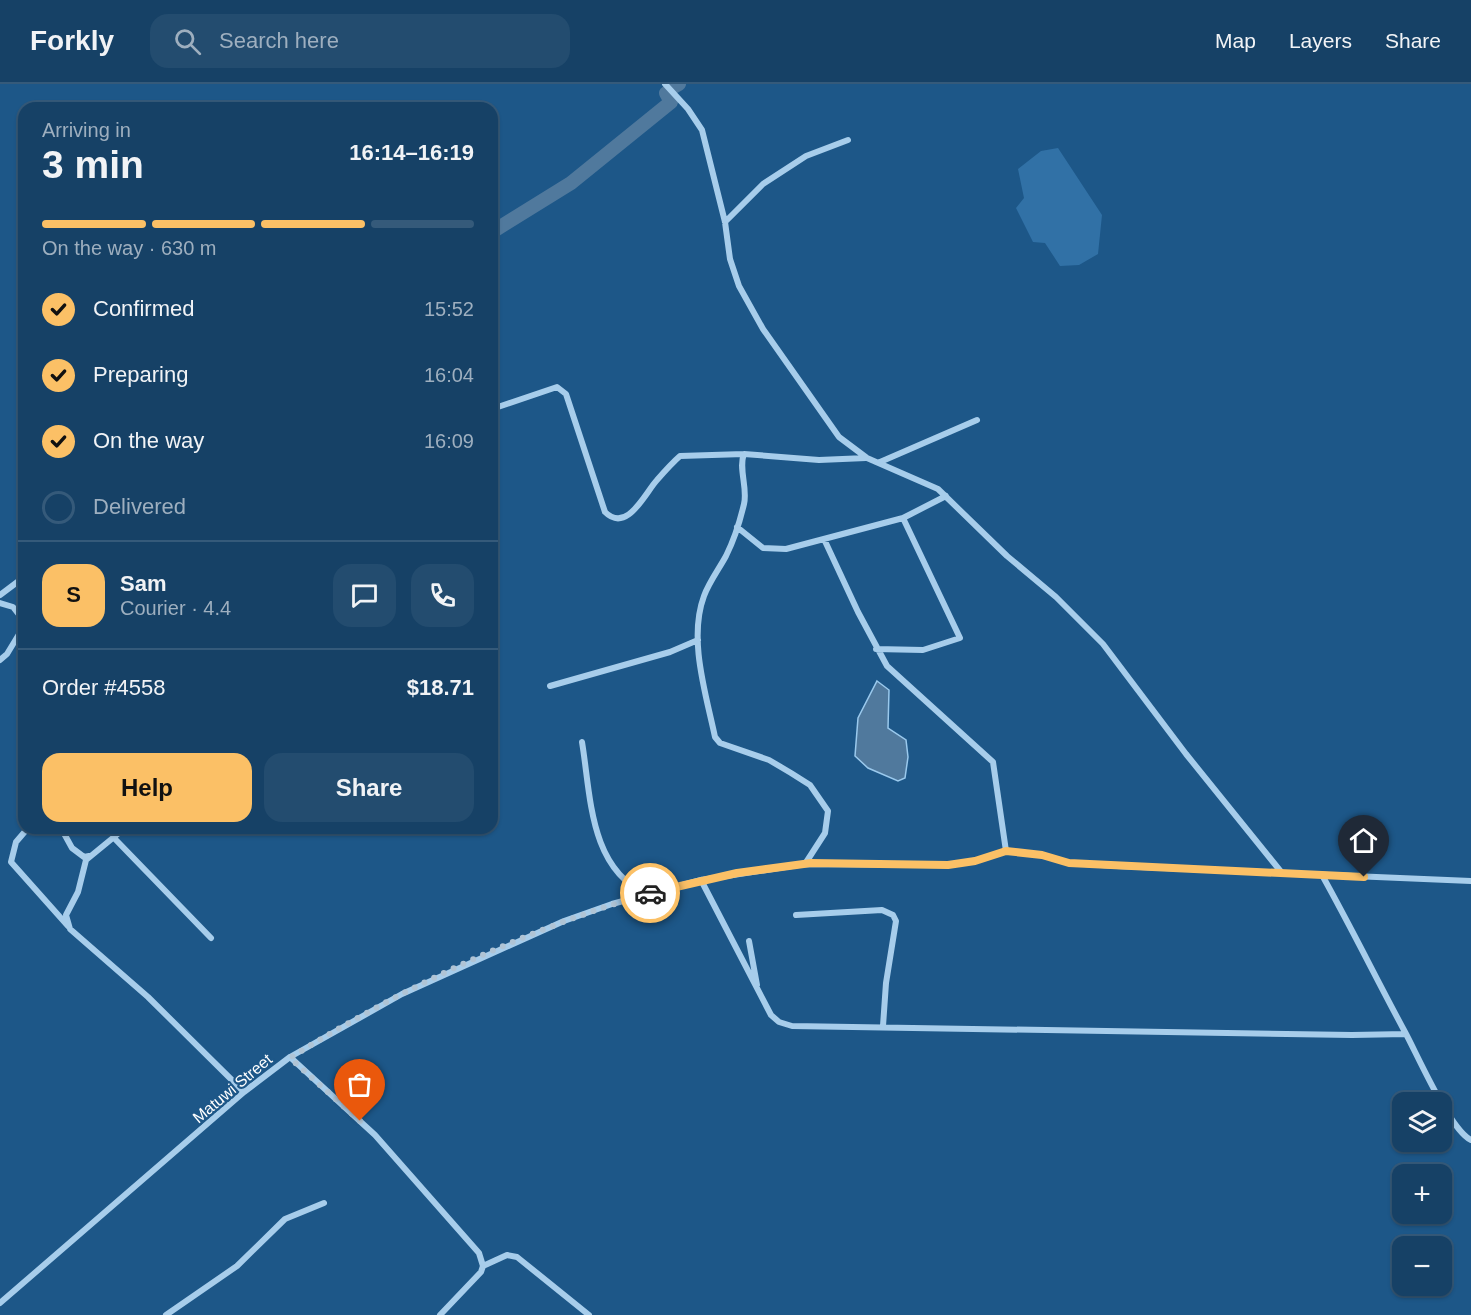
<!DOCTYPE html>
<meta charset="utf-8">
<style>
body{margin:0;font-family:Helvetica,sans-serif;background:#234c6f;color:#f1f3f6;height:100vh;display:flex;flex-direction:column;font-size:22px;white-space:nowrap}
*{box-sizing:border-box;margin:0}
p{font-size:20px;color:#9eafbf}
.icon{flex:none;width:33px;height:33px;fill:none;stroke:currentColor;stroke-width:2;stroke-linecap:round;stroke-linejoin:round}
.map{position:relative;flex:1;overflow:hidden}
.side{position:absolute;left:18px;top:18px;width:480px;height:732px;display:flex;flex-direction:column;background:#164166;border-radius:18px;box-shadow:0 2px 4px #0004,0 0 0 2px #355a7a}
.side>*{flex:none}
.buttons{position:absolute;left:1392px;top:1008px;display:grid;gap:12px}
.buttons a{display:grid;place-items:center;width:60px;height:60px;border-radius:12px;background:#164166;box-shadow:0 2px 4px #0004,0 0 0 2px #355a7a;font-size:30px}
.pin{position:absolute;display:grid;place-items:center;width:51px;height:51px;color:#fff;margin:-62px -26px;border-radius:50% 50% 50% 0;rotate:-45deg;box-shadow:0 0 6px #0007}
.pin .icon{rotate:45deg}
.courier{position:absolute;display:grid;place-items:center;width:60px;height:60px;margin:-30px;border:4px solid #fbc066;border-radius:50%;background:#fff;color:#222;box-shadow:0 2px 8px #0007}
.head em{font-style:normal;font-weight:600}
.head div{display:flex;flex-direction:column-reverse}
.head{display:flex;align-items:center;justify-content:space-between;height:102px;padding:0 24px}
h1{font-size:39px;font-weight:600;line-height:45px}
.bar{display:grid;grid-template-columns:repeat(4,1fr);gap:9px 6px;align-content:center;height:72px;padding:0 24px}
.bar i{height:8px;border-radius:4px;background:#355a7a}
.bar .active{background:#fbc066}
.bar p{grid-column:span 4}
.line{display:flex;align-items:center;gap:15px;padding:0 24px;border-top:2px solid #355a7a}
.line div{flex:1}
.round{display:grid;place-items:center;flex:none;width:63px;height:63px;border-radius:18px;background:#234c6f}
ol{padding:0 24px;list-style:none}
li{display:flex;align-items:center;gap:18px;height:66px}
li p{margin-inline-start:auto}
li .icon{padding:6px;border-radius:50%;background:#fbc066;color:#111;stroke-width:4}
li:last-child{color:#9eafbf}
li i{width:33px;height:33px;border:3px solid #355a7a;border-radius:50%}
.cta{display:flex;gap:12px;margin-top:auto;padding:12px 24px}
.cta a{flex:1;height:69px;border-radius:18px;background:#fbc066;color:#111;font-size:24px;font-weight:600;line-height:69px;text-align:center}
.cta a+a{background:#234c6f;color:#f1f3f6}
header{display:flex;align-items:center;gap:36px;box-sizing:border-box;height:84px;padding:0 30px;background:#164166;border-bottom:2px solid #355a7a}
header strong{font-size:28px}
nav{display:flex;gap:33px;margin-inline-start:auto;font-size:21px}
.search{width:420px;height:54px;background:#234c6f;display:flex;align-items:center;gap:15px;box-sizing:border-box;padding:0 21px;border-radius:18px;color:#9eafbf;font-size:22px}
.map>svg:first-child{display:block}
.green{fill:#3171a6}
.water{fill:#50799d;stroke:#9ac9ed;stroke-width:1.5}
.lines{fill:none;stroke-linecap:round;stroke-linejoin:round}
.river{stroke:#50799d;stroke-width:14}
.minor{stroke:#a7cdeb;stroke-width:6}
.done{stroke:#b0c4d5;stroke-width:6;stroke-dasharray:0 10.8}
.route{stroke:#fbc066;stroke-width:8}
.labels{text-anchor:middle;stroke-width:4.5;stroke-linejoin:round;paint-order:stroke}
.street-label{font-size:16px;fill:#fff;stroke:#1d5788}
</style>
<header>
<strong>Forkly</strong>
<div class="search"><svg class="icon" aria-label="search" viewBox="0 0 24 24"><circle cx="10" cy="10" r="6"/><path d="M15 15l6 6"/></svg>Search here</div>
<nav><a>Map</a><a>Layers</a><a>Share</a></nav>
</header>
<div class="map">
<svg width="1471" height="1231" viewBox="0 0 1471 1231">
<rect width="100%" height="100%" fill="#1d5788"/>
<path class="green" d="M 1058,64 L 1102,131 L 1098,170 L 1079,181 L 1060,182 L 1045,159 L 1033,158 L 1016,124 L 1024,114 L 1018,85 L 1041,67 Z"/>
<path class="water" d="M 877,597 L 889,606 L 888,644 L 906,656 L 908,673 L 905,694 L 898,697 L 868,684 L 855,672 L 858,634 Z"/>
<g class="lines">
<path class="river" d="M 672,4 L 679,0
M 492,148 L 571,99 L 671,18 L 666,9"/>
<path class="minor" d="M 665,0 L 688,25 L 702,46 L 725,138 L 730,175 L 739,202 L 763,245 L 839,353 L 867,374 L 938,405 L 1007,472 L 1056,513 L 1103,560 L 1186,670 L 1282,789
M 725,138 L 763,100 L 806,72 L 848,56
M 492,325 L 557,303 L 566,310 L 605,428 C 627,450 645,409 657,396 C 664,388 672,379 680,372 L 744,370
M 880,378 L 977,336
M 737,443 L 763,464 L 786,465 L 903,434 L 946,412
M 824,455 L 858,528 L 887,582 L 993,678 L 1006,767
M 0,511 L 24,493
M 0,519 L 13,523 L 24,537
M 876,565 L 923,566 L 960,554 L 903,434
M 0,576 L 7,570 L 24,542
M 550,602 L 670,568 L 698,556
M 582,658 C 591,712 589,783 646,810
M 28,744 L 16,758 L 11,778 L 68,842
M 61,744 L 72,764 L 84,773 L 89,772
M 125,744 L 86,776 L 78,808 L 66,831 L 70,845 L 148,913 L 244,1008
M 115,755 L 211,854
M 805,780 L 825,749 L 828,727 L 810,701 L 791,689 L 769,676 L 720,659 L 715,653 C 706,610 688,555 704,512 C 709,498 719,485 726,472 C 734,456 740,437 744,420 C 748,404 738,384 744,370 L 819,376 L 866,374
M 1322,791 C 1351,843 1377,896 1405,948 C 1417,970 1450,1046 1471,1056
M 701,796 L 771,931 L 779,938 L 792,942 L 1352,951 L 1406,950
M 796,831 L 882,826 L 893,831 L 896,837 L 886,899 L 883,942
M 749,857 L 757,901
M 290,973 L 375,1051 L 479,1169 L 483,1182 L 481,1188 L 440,1231
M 483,1182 L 507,1171 L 517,1173 L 589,1231
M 0,1219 L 244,1008 L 290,973 L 402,910 L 564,837 L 612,820 L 701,796 L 805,780 L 948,781 L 975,777 L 1006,767 L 1042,771 L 1069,779 L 1117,782 L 1471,797
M 166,1231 L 237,1182 L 285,1135 L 324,1119"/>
</g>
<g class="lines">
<path class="done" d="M 360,1037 L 290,974 C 402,904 524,846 650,809"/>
<path class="route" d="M 650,809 L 737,789 L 811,779 L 948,781 L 975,777 L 1006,767 L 1042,771 L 1069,779 L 1364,793"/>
</g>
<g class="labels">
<g class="street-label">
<text transform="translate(232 1004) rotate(-40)" y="6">Matuwi Street</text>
</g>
</g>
</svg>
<div class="buttons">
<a><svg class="icon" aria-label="layers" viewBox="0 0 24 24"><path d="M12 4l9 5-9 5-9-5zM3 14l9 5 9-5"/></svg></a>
<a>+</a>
<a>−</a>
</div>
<div class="pin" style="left:360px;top:1037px;background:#ea580c"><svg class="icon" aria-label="bag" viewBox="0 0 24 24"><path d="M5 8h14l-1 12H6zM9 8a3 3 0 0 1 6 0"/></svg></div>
<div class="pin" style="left:1364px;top:793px;background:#1f2937"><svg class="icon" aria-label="home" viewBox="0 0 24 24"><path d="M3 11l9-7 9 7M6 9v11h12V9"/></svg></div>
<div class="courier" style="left:650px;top:809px"><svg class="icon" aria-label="car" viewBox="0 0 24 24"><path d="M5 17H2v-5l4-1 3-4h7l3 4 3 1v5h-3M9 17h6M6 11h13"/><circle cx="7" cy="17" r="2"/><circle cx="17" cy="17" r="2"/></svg></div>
<section class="side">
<div class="head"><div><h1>3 min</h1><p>Arriving in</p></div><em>16:14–16:19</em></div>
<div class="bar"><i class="active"></i><i class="active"></i><i class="active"></i><i></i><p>On the way · 630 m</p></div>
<ol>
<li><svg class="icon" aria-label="check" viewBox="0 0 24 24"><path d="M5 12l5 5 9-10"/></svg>Confirmed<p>15:52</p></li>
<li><svg class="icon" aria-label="check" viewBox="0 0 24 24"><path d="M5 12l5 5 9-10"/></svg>Preparing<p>16:04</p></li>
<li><svg class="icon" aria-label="check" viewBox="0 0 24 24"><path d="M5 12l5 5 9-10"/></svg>On the way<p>16:09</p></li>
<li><i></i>Delivered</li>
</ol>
<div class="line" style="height:108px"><b class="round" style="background:#fbc066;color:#111">S</b><div><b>Sam</b><p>Courier · 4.4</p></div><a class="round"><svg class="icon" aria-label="chat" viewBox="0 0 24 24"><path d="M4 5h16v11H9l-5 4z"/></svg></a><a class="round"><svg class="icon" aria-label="phone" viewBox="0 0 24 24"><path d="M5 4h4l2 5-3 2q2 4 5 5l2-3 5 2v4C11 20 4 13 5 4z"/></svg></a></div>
<div class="line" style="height:78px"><div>Order #4558</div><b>$18.71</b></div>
<div class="cta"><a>Help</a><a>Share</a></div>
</section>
</div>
